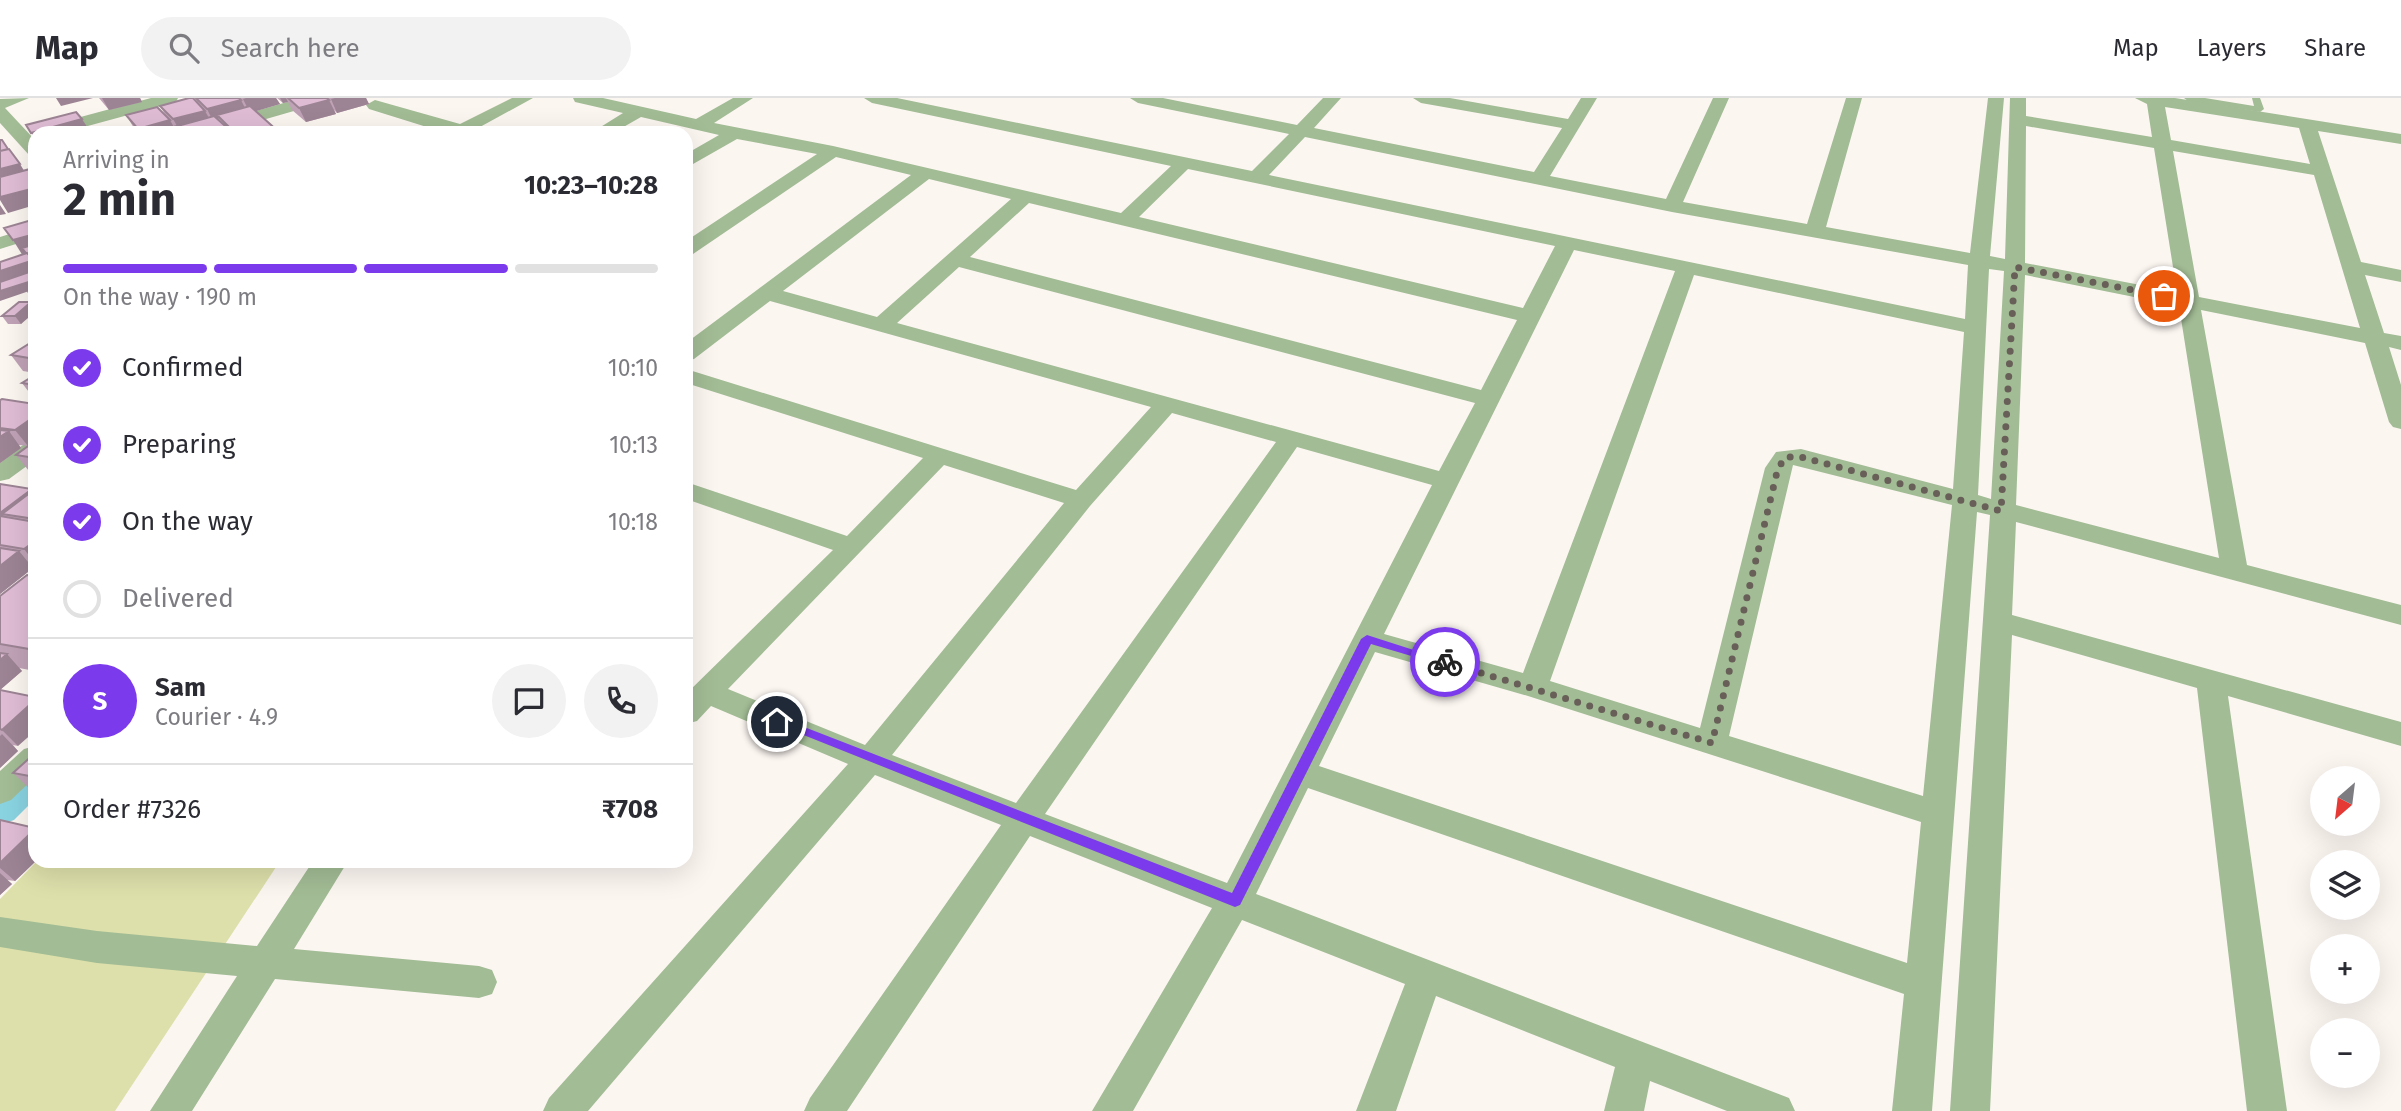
<!DOCTYPE html>
<meta charset="utf-8">
<style>
body{margin:0;font-family:"Fira Sans",sans-serif;background:#f2f2f3;color:#2b2b33;height:100vh;display:flex;flex-direction:column;font-size:26px;white-space:nowrap}
*{box-sizing:border-box;margin:0}
p{font-size:23px;color:#7c7c81}
.icon{flex:none;width:38px;height:38px;fill:none;stroke:currentColor;stroke-width:2;stroke-linecap:round;stroke-linejoin:round}
.map{position:relative;flex:1;overflow:hidden}
.side{position:absolute;left:28px;top:28px;width:665px;height:742px;display:flex;flex-direction:column;background:#fff;border-radius:21px;box-shadow:0 7px 28px #0002}
.side>*{flex:none}
.needle{width:46px;rotate:208deg}
.tools{position:absolute;left:2310px;top:668px;display:grid;gap:14px}
.tools a{display:grid;place-items:center;width:70px;height:70px;border-radius:50%;background:#fff;box-shadow:0 7px 28px #0002;font-size:35px}
.pin{position:absolute;display:grid;place-items:center;width:60px;height:60px;color:#fff;margin:-30px;border:4px solid #fff;border-radius:50%;box-shadow:0 2px 7px #0007}
.courier{position:absolute;display:grid;place-items:center;width:70px;height:70px;margin:-35px;border:5px solid #7c3aed;border-radius:50%;background:#fff;color:#222;box-shadow:0 2px 9px #0007}
.summary em{font-style:normal;font-weight:700}
.summary div{display:flex;flex-direction:column-reverse}
.summary{display:flex;align-items:center;justify-content:space-between;height:119px;padding:0 35px}
h1{font-size:46px;font-weight:700;line-height:52px}
.bar{display:grid;grid-template-columns:repeat(4,1fr);gap:10px 7px;align-content:center;height:84px;padding:0 35px}
.bar i{height:9px;border-radius:5px;background:#e1e1e2}
.bar .selected{background:#7c3aed}
.bar p{grid-column:span 4}
.line{display:flex;align-items:center;gap:18px;padding:0 35px;border-top:2px solid #e1e1e2}
.line div{flex:1}
.round{display:grid;place-items:center;flex:none;width:74px;height:74px;border-radius:37px;background:#f2f2f3}
ol{padding:0 35px;list-style:none}
li{display:flex;align-items:center;gap:21px;height:77px}
li p{margin-inline-start:auto}
li .icon{padding:7px;border-radius:50%;background:#7c3aed;color:#fff;stroke-width:4}
li:last-child{color:#7c7c81}
li i{width:38px;height:38px;border:4px solid #e1e1e2;border-radius:50%}
header{display:flex;align-items:center;gap:42px;box-sizing:border-box;height:98px;padding:0 35px;background:#fff;border-bottom:2px solid #e1e1e2}
header strong{font-size:33px}
nav{display:flex;gap:38px;margin-inline-start:auto;font-size:24px}
.search{width:490px;height:63px;background:#f2f2f3;display:flex;align-items:center;gap:18px;box-sizing:border-box;padding:0 24px;border-radius:38px;color:#7c7c81;font-size:26px}
.map>svg:first-child{display:block}
.green{fill:#dde0aa}
.lines{fill:none;stroke-linecap:round;stroke-linejoin:round}
.canal{fill:#89d3e1;fill-rule:evenodd}
.service{fill:#a2bc95;fill-rule:evenodd}
.minor{fill:#a2bc95;fill-rule:evenodd}
.wall{fill:#c0a2b6}
.shaded-wall{fill:#9c8494}
.building{fill:#dfbcd4;stroke:#9c8494;stroke-width:2}
.route{fill:#7c3aed}
.done{stroke:#685f58;stroke-width:7;stroke-dasharray:0 12.6}
</style>
<header>
<strong>Map</strong>
<div class="search"><svg class="icon" aria-label="search" viewBox="0 0 24 24"><circle cx="10" cy="10" r="6"/><path d="M15 15l6 6"/></svg>Search here</div>
<nav><a>Map</a><a>Layers</a><a>Share</a></nav>
</header>
<div class="map">
<svg width="2401" height="1013" viewBox="0 0 2401 1013">
<rect width="100%" height="100%" fill="#fcf6f1"/>
<path class="green" d="M 37,763 L 280,763 L 115,1013 L 0,1013 L 0,801 Z"/>
<g class="lines">
<path class="canal" d="M 35,663 L 35,701 L 14,722 L 0,727 L 0,687 L 22,668 Z"/>
<path class="service" d="M 2184,0 L 2205,0 L 2254,8 L 2252,0 L 2260,0 L 2264,11 L 2260,14 L 2188,3 Z"/>
<path class="minor" d="M 29,0 L 5,10 L 35,42 L 35,58 L 29,57 L 0,25 L 0,1 Z
M 151,0 L 178,0 L 176,4 L 62,35 L 35,35 L 35,38 L 33,35 L 36,31 Z
M 301,0 L 327,0 L 325,4 L 218,35 L 190,35 L 193,31 Z
M 512,0 L 533,0 L 469,35 L 446,35 L 369,11 L 366,7 L 375,2 L 460,26 Z
M 573,0 L 603,0 L 696,21 L 733,0 L 753,0 L 714,25 L 833,48 L 1121,115 L 1171,68 L 872,5 L 864,0 L 897,0 L 1252,73 L 1289,36 L 1138,5 L 1130,0 L 1163,0 L 1297,27 L 1323,0 L 1341,0 L 1314,30 L 1534,74 L 1562,30 L 1421,5 L 1413,0 L 1450,0 L 1568,21 L 1581,0 L 1597,0 L 1550,78 L 1666,101 L 1713,0 L 1729,0 L 1683,104 L 1807,126 L 1846,0 L 1862,0 L 1826,129 L 1970,155 L 1988,0 L 2004,0 L 1990,158 L 2005,161 L 2010,0 L 2026,0 L 2026,18 L 2152,39 L 2147,6 L 2135,0 L 2175,0 L 2401,36 L 2401,46 L 2318,33 L 2361,164 L 2401,172 L 2401,184 L 2365,177 L 2384,235 L 2401,238 L 2401,252 L 2389,249 L 2401,287 L 2401,331 L 2393,329 L 2389,324 L 2365,245 L 2201,212 L 2247,467 L 2401,507 L 2401,527 L 2016,424 L 2012,517 L 2401,624 L 2401,648 L 2228,598 L 2287,1013 L 2247,1013 L 2197,590 L 2012,537 L 1990,1013 L 1950,1013 L 1990,417 L 1977,414 L 1932,1013 L 1892,1013 L 1904,896 L 1308,690 L 1256,796 L 1789,1000 L 1795,1013 L 1727,1013 L 1650,983 L 1644,1013 L 1604,1013 L 1615,969 L 1436,898 L 1396,1013 L 1356,1013 L 1405,886 L 1242,822 L 1133,1013 L 1092,1013 L 1212,810 L 1030,738 L 847,1013 L 804,1013 L 810,1000 L 1001,727 L 875,677 L 588,1013 L 543,1013 L 549,1000 L 848,666 L 711,608 L 697,623 L 686,626 L 686,596 L 833,452 L 686,401 L 686,384 L 847,438 L 923,360 L 686,285 L 686,271 L 1076,392 L 1151,309 L 770,203 L 694,261 L 686,263 L 686,245 L 911,77 L 836,59 L 693,156 L 686,158 L 686,143 L 817,56 L 737,41 L 686,70 L 686,56 L 719,37 L 641,19 L 613,35 L 591,35 L 623,15 L 575,4 ZM 2165,9 L 2299,30 L 2310,66 L 2171,42 ZM 2026,28 L 2154,50 L 2177,194 L 2025,165 ZM 1305,39 L 1672,114 L 1968,167 L 1965,221 L 1269,77 ZM 2173,53 L 2314,77 L 2360,230 L 2199,199 ZM 1188,71 L 1555,148 L 1523,210 L 1139,119 ZM 929,81 L 1011,101 L 877,219 L 783,193 ZM 1029,105 L 1517,222 L 1481,292 L 970,159 ZM 1574,152 L 1675,173 L 1523,575 L 1384,536 ZM 959,169 L 1475,305 L 1439,373 L 897,225 ZM 1989,171 L 2004,173 L 1991,401 L 1978,397 ZM 1694,177 L 1964,234 L 1953,391 L 1801,351 L 1776,354 L 1765,370 L 1700,630 L 1550,583 ZM 2025,177 L 2179,208 L 2219,460 L 2016,407 ZM 1172,315 L 1276,344 L 1016,705 L 892,657 L 1090,408 ZM 1297,349 L 1432,387 L 1227,785 L 1045,716 ZM 944,367 L 1064,405 L 865,647 L 728,591 ZM 1793,367 L 1952,407 L 1923,698 L 1729,638 ZM 1375,554 L 1528,598 L 1921,724 L 1907,865 L 1319,668 Z
M 35,128 L 35,140 L 0,151 L 0,139 Z
M 35,343 L 35,362 L 9,381 L 0,383 L 0,363 L 26,345 Z
M 35,648 L 35,679 L 11,702 L 0,706 L 0,673 L 24,651 Z
M 313,763 L 348,763 L 294,851 L 479,868 L 492,872 L 497,884 L 492,896 L 479,900 L 275,881 L 192,1013 L 150,1013 L 237,878 L 97,865 L 0,849 L 0,819 L 97,833 L 257,848 Z"/>
</g>
<path class="wall" d="M 99,0 L 140,0 L 142,4 L 109,12 Z
M 195,0 L 276,0 L 280,6 L 255,13 L 280,35 L 137,35 L 126,17 L 166,18 L 160,8 L 197,4 Z
M 277,0 L 366,0 L 369,6 L 337,15 L 334,12 L 336,16 L 306,24 L 292,12 L 288,4 L 283,5 Z
M 35,121 L 35,201 L 33,201 L 27,194 L 22,156 Z
M 35,209 L 21,226 L 8,226 L 2,218 Z
M 35,242 L 35,275 L 23,273 L 11,257 Z
M 35,277 L 35,302 L 22,285 Z
M 0,302 L 28,348 L 19,347 L 21,350 L 0,365 Z
M 35,343 L 35,374 L 29,373 L 16,357 Z
M 0,386 L 33,392 L 35,391 L 35,467 L 30,467 L 33,470 L 0,496 Z
M 35,478 L 35,573 L 19,570 L 22,573 L 0,592 L 0,498 Z
M 0,592 L 18,648 L 13,647 L 18,653 L 0,670 Z
M 35,655 L 35,693 L 30,691 L 13,675 Z
M 0,722 L 36,763 L 15,783 L 7,782 L 12,786 L 0,797 Z"/>
<path class="shaded-wall" d="M 56,0 L 93,0 L 61,8 Z
M 102,0 L 140,0 L 142,4 L 109,12 Z
M 246,0 L 276,0 L 280,6 L 250,15 L 243,1 Z
M 280,0 L 286,0 L 288,4 L 283,5 Z
M 335,0 L 366,0 L 369,6 L 337,15 L 331,1 Z
M 241,2 L 248,16 L 217,17 L 220,24 L 214,25 L 207,11 Z
M 329,2 L 336,16 L 306,24 L 299,10 Z
M 205,13 L 213,27 L 181,27 L 185,34 L 181,35 L 173,21 Z
M 82,21 L 91,35 L 35,35 L 35,40 L 31,35 Z
M 170,22 L 177,35 L 140,35 L 138,31 Z
M 20,66 L 29,81 L 0,89 L 0,71 Z
M 35,90 L 35,107 L 8,115 L 0,102 L 0,99 Z
M 0,107 L 6,116 L 0,117 Z
M 35,136 L 35,154 L 23,158 L 13,142 Z
M 35,161 L 35,180 L 0,192 L 0,173 Z
M 35,182 L 35,191 L 0,203 L 0,193 Z
M 31,204 L 35,209 L 35,214 L 21,226 L 15,218 Z
M 35,318 L 35,343 L 28,348 L 15,332 Z
M 9,333 L 21,350 L 0,365 L 0,339 Z
M 32,391 L 35,394 L 2,416 L 14,431 L 13,432 L 0,417 L 0,415 Z
M 35,443 L 35,465 L 24,451 Z
M 19,453 L 33,470 L 0,496 L 0,468 Z
M 7,556 L 22,573 L 0,592 L 0,562 Z
M 35,602 L 35,633 L 18,648 L 2,632 Z
M 2,636 L 18,653 L 0,670 L 0,638 Z
M 35,731 L 36,763 L 15,783 L 0,770 L 0,765 Z
M 0,775 L 12,786 L 0,797 Z"/>
<path class="building" d="M 189,0 L 193,0 L 205,13 L 173,21 L 160,8 Z
M 196,0 L 239,0 L 241,2 L 207,11 Z
M 288,0 L 327,0 L 329,2 L 299,10 Z
M 250,8 L 280,35 L 235,35 L 217,17 Z
M 157,9 L 170,22 L 138,31 L 126,17 Z
M 76,14 L 82,21 L 31,35 L 26,27 Z
M 214,18 L 233,35 L 190,35 L 181,27 Z
M 177,28 L 183,35 L 154,35 Z
M 87,29 L 93,35 L 63,35 Z
M 0,42 L 2,42 L 8,51 L 0,53 Z
M 9,51 L 20,66 L 0,71 L 0,53 Z
M 30,71 L 35,78 L 35,90 L 0,99 L 0,79 Z
M 35,121 L 35,136 L 13,142 L 4,130 Z
M 35,146 L 35,161 L 34,161 L 27,155 L 26,155 L 22,150 Z
M 27,155 L 34,162 L 0,173 L 0,164 Z
M 35,172 L 35,182 L 0,193 L 0,184 Z
M 19,204 L 31,204 L 15,218 L 2,218 Z
M 35,242 L 35,261 L 11,257 Z
M 35,277 L 35,287 L 22,285 Z
M 2,301 L 35,306 L 35,318 L 15,332 L 0,330 L 0,302 Z
M 0,332 L 9,333 L 0,339 Z
M 35,343 L 35,360 L 16,357 Z
M 0,386 L 32,391 L 0,415 Z
M 35,391 L 35,421 L 2,416 Z
M 0,418 L 35,424 L 35,443 L 24,451 L 0,447 Z
M 0,450 L 19,453 L 0,468 Z
M 27,477 L 35,479 L 35,552 L 0,546 L 0,498 Z
M 0,555 L 7,556 L 0,562 Z
M 0,592 L 35,599 L 35,602 L 2,632 L 0,631 Z
M 35,655 L 35,679 L 13,675 Z
M 0,722 L 35,730 L 35,731 L 0,765 Z"/>
<path class="route" d="M 1367,537 L 1451,564 L 1445,568 L 1371,546 L 1240,807 L 1235,809 L 771,624 L 772,620 L 781,620 L 1232,795 L 1361,541 Z"/>
<g class="lines">
<path class="done" d="M 1445,564 L 1712,645 L 1778,370 L 1786,359 L 1801,359 L 2001,413 L 2015,169 L 2164,198"/>
</g>
</svg>
<div class="tools">
<a><svg class="needle" viewBox="-14 -14 28 28"><path d="M0-13l5 13h-10z" fill="#e53935"/><path d="M0 13l5-13h-10z" fill="#7c7c81"/></svg></a>
<a><svg class="icon" aria-label="layers" viewBox="0 0 24 24"><path d="M12 4l9 5-9 5-9-5zM3 14l9 5 9-5"/></svg></a>
<a>+</a>
<a>−</a>
</div>
<div class="pin" style="left:2164px;top:198px;background:#ea580c"><svg class="icon" aria-label="bag" viewBox="0 0 24 24"><path d="M5 8h14l-1 12H6zM9 8a3 3 0 0 1 6 0"/></svg></div>
<div class="pin" style="left:777px;top:624px;background:#1f2937"><svg class="icon" aria-label="home" viewBox="0 0 24 24"><path d="M3 11l9-7 9 7M6 9v11h12V9"/></svg></div>
<div class="courier" style="left:1445px;top:564px"><svg class="icon" aria-label="bike" viewBox="0 0 24 24"><circle cx="6" cy="16" r="4"/><circle cx="18" cy="16" r="4"/><path d="M6 16l4-8h5l3 8M10 8l3 8H6M13 5h3"/></svg></div>
<section class="side">
<div class="summary"><div><h1>2 min</h1><p>Arriving in</p></div><em>10:23–10:28</em></div>
<div class="bar"><i class="selected"></i><i class="selected"></i><i class="selected"></i><i></i><p>On the way · 190 m</p></div>
<ol>
<li><svg class="icon" aria-label="check" viewBox="0 0 24 24"><path d="M5 12l5 5 9-10"/></svg>Confirmed<p>10:10</p></li>
<li><svg class="icon" aria-label="check" viewBox="0 0 24 24"><path d="M5 12l5 5 9-10"/></svg>Preparing<p>10:13</p></li>
<li><svg class="icon" aria-label="check" viewBox="0 0 24 24"><path d="M5 12l5 5 9-10"/></svg>On the way<p>10:18</p></li>
<li><i></i>Delivered</li>
</ol>
<div class="line" style="height:126px"><b class="round" style="background:#7c3aed;color:#fff">S</b><div><b>Sam</b><p>Courier · 4.9</p></div><a class="round"><svg class="icon" aria-label="chat" viewBox="0 0 24 24"><path d="M4 5h16v11H9l-5 4z"/></svg></a><a class="round"><svg class="icon" aria-label="phone" viewBox="0 0 24 24"><path d="M5 4h4l2 5-3 2q2 4 5 5l2-3 5 2v4C11 20 4 13 5 4z"/></svg></a></div>
<div class="line" style="height:91px"><div>Order #7326</div><b>₹708</b></div>
</section>
</div>
